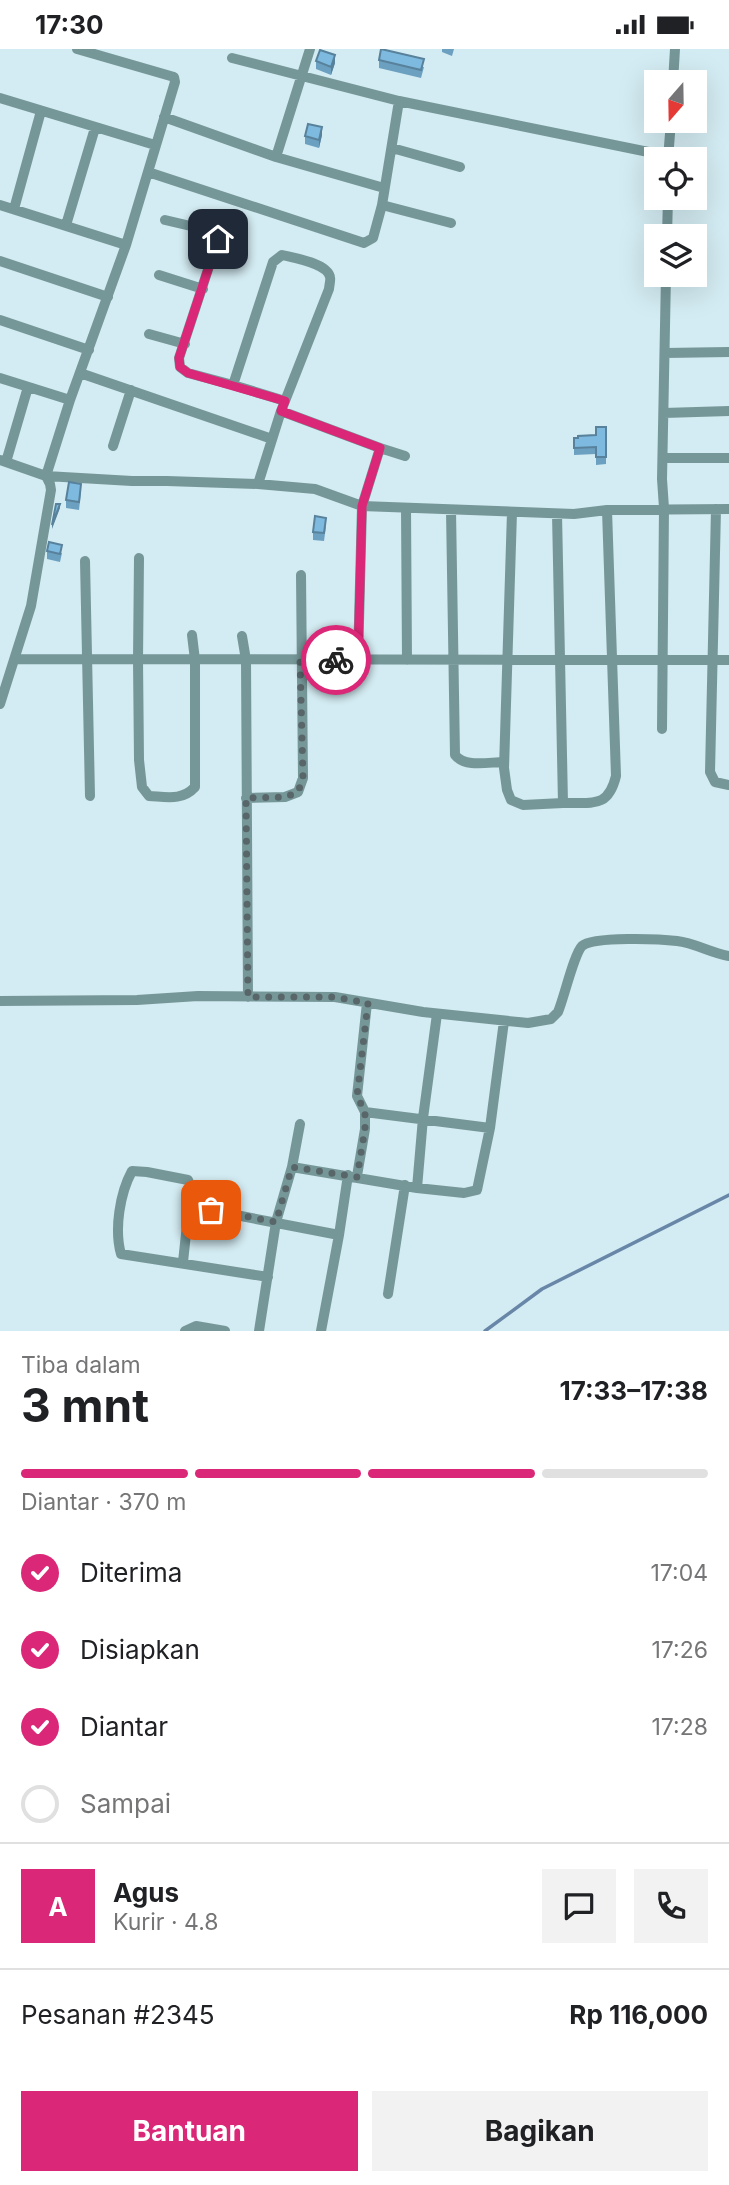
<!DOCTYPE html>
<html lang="id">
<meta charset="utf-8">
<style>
body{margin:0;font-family:Inter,sans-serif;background:#f2f2f2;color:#202124;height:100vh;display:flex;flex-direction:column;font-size:26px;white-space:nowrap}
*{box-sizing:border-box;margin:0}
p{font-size:23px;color:#757577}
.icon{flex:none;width:38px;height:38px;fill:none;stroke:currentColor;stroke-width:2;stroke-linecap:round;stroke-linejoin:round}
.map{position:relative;height:1282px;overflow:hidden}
.sheet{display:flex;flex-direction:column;background:#fff;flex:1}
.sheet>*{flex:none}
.needle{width:46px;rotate:200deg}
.controls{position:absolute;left:644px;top:21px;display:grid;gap:14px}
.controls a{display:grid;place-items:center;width:63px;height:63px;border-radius:0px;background:#fff;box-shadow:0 7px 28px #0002;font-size:35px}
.pin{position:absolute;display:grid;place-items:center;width:60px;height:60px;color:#fff;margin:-30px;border-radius:14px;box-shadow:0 4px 10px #0006}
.courier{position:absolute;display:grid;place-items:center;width:70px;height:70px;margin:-35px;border:5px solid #db2777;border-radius:50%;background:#fff;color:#222;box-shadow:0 2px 9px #0007}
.head em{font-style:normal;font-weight:700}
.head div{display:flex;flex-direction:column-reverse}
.head{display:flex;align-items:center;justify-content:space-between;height:119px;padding:0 21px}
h1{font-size:46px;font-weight:700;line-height:52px}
.bar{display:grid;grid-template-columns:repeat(4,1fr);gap:10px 7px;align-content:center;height:84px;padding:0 21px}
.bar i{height:9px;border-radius:5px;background:#e0e0e0}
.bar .on{background:#db2777}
.bar p{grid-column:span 4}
.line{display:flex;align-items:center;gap:18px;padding:0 21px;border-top:2px solid #e0e0e0}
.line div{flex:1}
.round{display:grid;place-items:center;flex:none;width:74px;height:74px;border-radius:0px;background:#f2f2f2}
ol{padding:0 21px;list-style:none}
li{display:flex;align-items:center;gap:21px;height:77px}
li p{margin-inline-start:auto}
li .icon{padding:7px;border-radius:50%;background:#db2777;color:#fff;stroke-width:4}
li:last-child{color:#757577}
li i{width:38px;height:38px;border:4px solid #e0e0e0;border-radius:50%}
.cta{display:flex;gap:14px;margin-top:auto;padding:14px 21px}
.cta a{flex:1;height:80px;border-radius:0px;background:#db2777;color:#fff;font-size:28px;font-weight:700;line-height:80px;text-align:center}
.cta a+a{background:#f2f2f2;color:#202124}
.status{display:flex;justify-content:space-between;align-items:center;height:49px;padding:0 35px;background:#fff;direction:ltr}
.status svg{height:19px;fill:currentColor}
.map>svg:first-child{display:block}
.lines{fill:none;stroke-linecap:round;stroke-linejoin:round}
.stream{stroke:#6886a8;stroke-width:3.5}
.minor{stroke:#769798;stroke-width:10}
.wall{fill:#6ca0c0}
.shaded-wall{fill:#58829c}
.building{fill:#7ebadf;stroke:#58829c;stroke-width:2}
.done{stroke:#58666a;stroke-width:7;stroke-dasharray:0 12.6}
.route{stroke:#db2777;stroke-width:9}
</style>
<div class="status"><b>17:30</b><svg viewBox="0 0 49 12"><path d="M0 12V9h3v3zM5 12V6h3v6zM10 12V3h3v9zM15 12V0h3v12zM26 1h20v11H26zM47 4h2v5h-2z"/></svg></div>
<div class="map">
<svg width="729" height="1282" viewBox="0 0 729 1282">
<rect width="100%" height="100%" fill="#d3ebf2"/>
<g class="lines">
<path class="stream" d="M 485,1282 L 542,1240 L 729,1146"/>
<path class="minor" d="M 232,9 L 399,52 L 668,107
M 673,33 L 675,0
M 0,49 L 155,96
M 164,68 L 276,108 L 384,139
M 392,99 L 460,118
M 276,108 L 310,0
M 668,110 L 671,72
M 148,123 L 364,194 L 373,189 L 382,156 L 399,52
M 0,156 L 126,196
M 382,156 L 451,174
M 14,160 L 41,62
M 165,171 L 212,182 L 218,190 L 179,309 L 180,318 L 188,324 L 233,336
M 66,176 L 95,79
M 667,187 L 668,149
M 0,212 L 108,248
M 159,226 L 203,240
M 0,271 L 89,301
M 149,285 L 185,295
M 665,304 L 729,303
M 80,324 L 272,390
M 0,329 L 70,351
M 281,362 L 285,352 L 329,240 C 329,238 331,230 330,228 C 327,214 294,209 282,206 L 273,213 L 233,336 L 285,352
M 664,364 L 729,362
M 113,397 L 131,341
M 380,399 L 405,407
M 663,409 L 729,409
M 0,411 L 46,427 L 132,432 L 167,432 L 258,435 L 315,440 L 362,457 L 574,465 L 607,461 L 729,460
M 6,413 L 28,338
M 258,435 L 281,362 L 380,399 L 362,457 L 358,611
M 406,459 L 407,611
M 716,460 L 710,723 L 715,733 L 729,736
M 451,461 L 455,706 C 465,719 489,713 504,713
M 512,463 L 504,719 L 507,741 L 511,751 L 523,756 L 563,754
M 557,465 L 563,754 C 592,753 608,760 616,727 L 607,461
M 139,509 L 138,611 L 139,711 L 142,738 L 149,747 C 167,748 182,752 195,738 L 195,611 L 192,586
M 85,512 L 90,747
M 242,587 L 246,611 L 248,948
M 15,610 L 729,611
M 0,655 L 31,557 L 51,441 L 50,435 L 46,427 L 70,351 L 126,196 L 175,33 L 174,28 L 77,0
M 662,680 L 664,459 L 662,430 L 666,226
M 246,749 L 285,748 L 298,743 L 303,729 L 301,526
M 0,952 L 137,951 L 198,947 L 335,948 L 423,963 L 528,974 L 551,970 L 558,963 C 564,949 574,905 582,897 C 593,887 661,890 677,892 C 695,894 711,904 729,907
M 365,1063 L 490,1079
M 300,1075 L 292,1118 L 417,1139 L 464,1144 L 477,1141 L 490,1079 L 504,972
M 357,1127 L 365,1080 L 365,1063 L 357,1047 L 367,954
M 417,1139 L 423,1069 L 437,965
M 189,1157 L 339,1186 L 321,1282
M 339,1186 L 348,1126
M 183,1213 L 191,1138 L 188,1131 L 147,1123 L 132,1122 C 120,1144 114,1180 121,1205 L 268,1228
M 388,1245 L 405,1136
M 185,1282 L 196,1277 L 225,1282
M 259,1282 L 276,1173 L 292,1118"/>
</g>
<path class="wall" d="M 442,0 L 454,0 L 452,7 L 442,3 Z
M 379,11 L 424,18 L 421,29 L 379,19 Z
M 316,12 L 335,14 L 331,26 L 316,20 Z
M 322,86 L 319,99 L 305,95 L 305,87 Z
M 606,378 L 606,415 L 596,416 L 596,405 L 574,406 L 574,389 L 596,386 Z
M 81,443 L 79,461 L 66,459 L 66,451 Z
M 326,477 L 324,492 L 313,491 L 313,483 Z
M 47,502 L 62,504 L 60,513 L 47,510 Z"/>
<path class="shaded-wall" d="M 335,6 L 335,14 L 331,26 L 331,18 Z
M 322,78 L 322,86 L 319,99 L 319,91 Z
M 60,455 L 60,459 L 52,480 L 52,476 Z"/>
<path class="building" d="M 381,0 L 424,10 L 421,21 L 379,11 Z
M 320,1 L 335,6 L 331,18 L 316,12 Z
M 308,75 L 322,78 L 319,91 L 305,87 Z
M 596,378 L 606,378 L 606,408 L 596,408 L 596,398 L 574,399 L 574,389 L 578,389 L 578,387 L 596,386 Z
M 69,433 L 81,435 L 79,453 L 66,451 Z
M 56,455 L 60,455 L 52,476 Z
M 315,467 L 326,469 L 324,484 L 313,483 Z
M 49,493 L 62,496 L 60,505 L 47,502 Z"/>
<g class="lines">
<path class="done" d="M 211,1161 L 276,1173 L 292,1118 L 357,1128 L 365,1080 L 365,1063 L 357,1047 L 368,954 L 335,948 L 248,948 L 246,749 L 285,748 L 298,743 L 303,729 L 300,611 L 336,611"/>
<path class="route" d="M 218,190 L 179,309 L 180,318 L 188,324 L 285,352 L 281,362 L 380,399 L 362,457 L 358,611 L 336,611"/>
</g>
</svg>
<div class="controls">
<a><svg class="needle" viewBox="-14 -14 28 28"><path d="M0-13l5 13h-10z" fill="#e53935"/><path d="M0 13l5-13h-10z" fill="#757577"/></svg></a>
<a><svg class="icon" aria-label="locate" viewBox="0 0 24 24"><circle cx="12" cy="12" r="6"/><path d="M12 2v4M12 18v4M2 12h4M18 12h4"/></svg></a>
<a><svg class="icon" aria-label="layers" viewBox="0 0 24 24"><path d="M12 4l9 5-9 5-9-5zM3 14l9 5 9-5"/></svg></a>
</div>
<div class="pin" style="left:211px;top:1161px;background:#ea580c"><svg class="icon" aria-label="bag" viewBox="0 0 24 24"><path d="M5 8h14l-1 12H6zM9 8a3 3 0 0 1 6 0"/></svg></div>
<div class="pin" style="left:218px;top:190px;background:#1f2937"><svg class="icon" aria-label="home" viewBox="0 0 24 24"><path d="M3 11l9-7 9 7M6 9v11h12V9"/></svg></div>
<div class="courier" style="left:336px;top:611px"><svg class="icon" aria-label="bike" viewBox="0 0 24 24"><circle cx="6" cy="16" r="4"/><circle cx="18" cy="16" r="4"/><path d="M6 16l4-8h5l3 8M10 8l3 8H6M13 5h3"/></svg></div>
</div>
<section class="sheet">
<div class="head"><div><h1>3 mnt</h1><p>Tiba dalam</p></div><em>17:33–17:38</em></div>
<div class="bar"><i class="on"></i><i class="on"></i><i class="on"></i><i></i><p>Diantar · 370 m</p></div>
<ol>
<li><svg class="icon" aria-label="check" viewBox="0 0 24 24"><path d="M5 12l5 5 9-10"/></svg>Diterima<p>17:04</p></li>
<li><svg class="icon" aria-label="check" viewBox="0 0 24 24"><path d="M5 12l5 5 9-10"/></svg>Disiapkan<p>17:26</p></li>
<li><svg class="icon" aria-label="check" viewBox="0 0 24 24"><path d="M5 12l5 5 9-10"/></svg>Diantar<p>17:28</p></li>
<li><i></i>Sampai</li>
</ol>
<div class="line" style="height:126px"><b class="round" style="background:#db2777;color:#fff">A</b><div><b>Agus</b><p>Kurir · 4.8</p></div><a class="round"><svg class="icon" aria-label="chat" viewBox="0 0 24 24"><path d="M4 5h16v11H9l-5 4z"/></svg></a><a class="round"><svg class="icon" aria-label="phone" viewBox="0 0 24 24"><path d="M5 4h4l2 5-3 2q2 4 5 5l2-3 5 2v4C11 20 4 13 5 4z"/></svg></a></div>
<div class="line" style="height:91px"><div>Pesanan #2345</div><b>Rp 116,000</b></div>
<div class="cta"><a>Bantuan</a><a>Bagikan</a></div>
</section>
